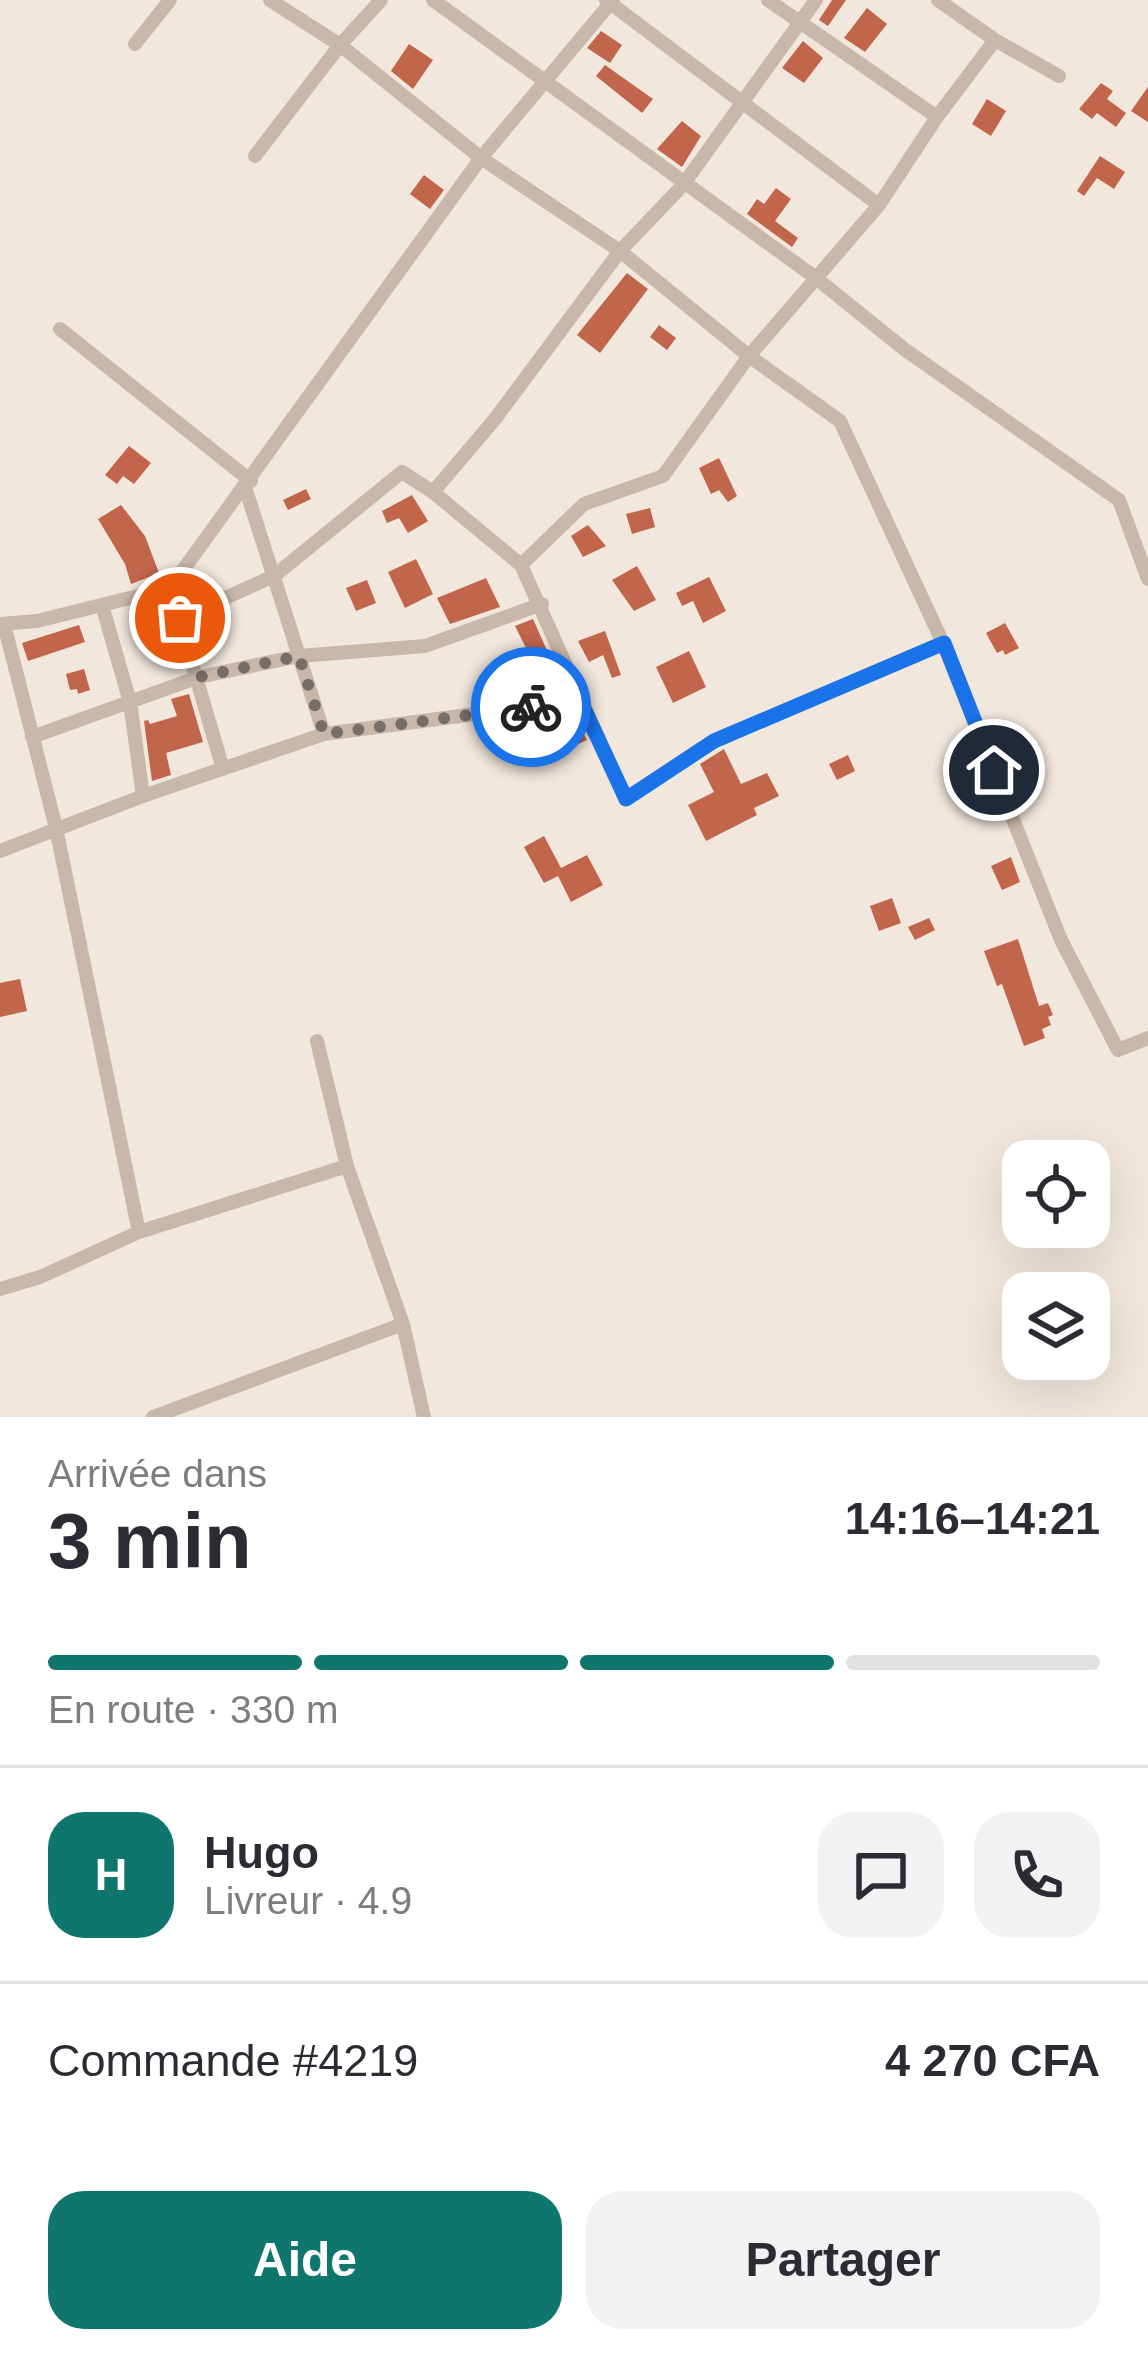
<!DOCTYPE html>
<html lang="fr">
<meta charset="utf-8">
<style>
body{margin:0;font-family:Arial,sans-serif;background:#f2f2f3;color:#2b2b33;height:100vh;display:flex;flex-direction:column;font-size:45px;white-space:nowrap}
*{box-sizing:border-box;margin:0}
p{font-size:39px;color:#7c7c81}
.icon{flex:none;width:66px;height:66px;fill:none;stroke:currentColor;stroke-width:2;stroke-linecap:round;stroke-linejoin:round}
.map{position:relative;height:1417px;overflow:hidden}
.panel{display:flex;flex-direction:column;background:#fff;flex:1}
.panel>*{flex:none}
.controls{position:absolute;left:1002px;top:1140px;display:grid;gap:24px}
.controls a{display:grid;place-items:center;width:108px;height:108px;border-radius:24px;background:#fff;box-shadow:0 12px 48px #0002;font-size:60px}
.pin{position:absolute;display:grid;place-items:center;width:102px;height:102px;color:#fff;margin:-51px;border:6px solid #fff;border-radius:50%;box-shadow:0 3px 12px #0007}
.courier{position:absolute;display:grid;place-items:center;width:120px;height:120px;margin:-60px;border:9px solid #1a73e8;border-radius:50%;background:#fff;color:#222;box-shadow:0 3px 15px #0007}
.summary em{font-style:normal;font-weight:800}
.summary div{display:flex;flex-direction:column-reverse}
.summary{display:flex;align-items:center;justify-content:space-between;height:204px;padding:0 48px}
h1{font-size:78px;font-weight:800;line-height:90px}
.bar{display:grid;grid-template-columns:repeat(4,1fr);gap:18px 12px;align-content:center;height:144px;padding:0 48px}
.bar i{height:15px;border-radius:9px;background:#e1e1e2}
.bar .active{background:#0f766e}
.bar p{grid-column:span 4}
.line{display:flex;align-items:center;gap:30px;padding:0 48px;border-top:3px solid #e1e1e2}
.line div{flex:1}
.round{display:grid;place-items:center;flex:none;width:126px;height:126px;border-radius:36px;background:#f2f2f3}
.action{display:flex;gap:24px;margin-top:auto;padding:24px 48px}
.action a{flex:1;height:138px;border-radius:36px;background:#0f766e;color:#fff;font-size:48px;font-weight:800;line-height:138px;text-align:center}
.action a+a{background:#f2f2f3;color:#2b2b33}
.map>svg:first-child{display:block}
.building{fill:#c1654b}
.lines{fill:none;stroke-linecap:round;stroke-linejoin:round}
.street{stroke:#c9b7a9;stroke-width:14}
.done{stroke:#776e68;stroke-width:12;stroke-dasharray:0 21.6}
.route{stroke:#1a73e8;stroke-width:15}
</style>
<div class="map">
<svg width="1148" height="1417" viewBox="0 0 1148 1417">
<rect width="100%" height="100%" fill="#f1e7dd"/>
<path class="building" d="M 832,0 L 846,0 L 828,26 L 819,20 Z
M 867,8 L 887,24 L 865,52 L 844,38 Z
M 601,31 L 622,45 L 610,63 L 587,48 Z
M 803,41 L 823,58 L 804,83 L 782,68 Z
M 409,44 L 433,60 L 413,89 L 391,71 Z
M 605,65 L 653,99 L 642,113 L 596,76 Z
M 1101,83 L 1113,91 L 1107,99 L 1126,113 L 1116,127 L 1097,113 L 1092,119 L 1079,109 Z
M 1148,87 L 1148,122 L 1131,111 Z
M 987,99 L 1006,111 L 991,136 L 972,124 Z
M 682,121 L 701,136 L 682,167 L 657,149 Z
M 1100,156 L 1125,172 L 1114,189 L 1097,178 L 1084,196 L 1077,191 Z
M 424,175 L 444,190 L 430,209 L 410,194 Z
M 776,188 L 791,199 L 775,221 L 798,238 L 792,247 L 747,214 L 757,199 L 764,204 Z
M 627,273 L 648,289 L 600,353 L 577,335 Z
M 659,325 L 676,338 L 667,350 L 650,337 Z
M 129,446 L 151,463 L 134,484 L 123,476 L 117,484 L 105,475 Z
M 719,458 L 737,496 L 728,502 L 719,490 L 711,494 L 699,468 Z
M 306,489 L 311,499 L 288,510 L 283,500 Z
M 412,495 L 428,521 L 408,533 L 399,518 L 387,523 L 382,511 Z
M 121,505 L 145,536 L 159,573 L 131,584 L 125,564 L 98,519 Z
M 650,508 L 655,527 L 632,534 L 626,514 Z
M 588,525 L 606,546 L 583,557 L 571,536 Z
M 416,559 L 433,594 L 405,608 L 388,572 Z
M 637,566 L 656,600 L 634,611 L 612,580 Z
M 709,577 L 726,611 L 703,623 L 693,601 L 682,606 L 676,593 Z
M 486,578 L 500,607 L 450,624 L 437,598 Z
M 367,580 L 376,603 L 356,611 L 346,588 Z
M 533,619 L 556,671 L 541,678 L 515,626 Z
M 1005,623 L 1019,648 L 1005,655 L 1003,650 L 997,653 L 986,633 Z
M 79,625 L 85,642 L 28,661 L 22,643 Z
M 605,631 L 621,675 L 612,678 L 603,655 L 589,662 L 578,641 Z
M 689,651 L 706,687 L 673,703 L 656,667 Z
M 84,669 L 90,690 L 78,694 L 77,689 L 70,690 L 66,674 Z
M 189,694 L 203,742 L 166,753 L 171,775 L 152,781 L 144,721 L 148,720 L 150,724 L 177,716 L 171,699 Z
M 556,715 L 566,734 L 580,727 L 587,740 L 547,758 L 531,722 Z
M 724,749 L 741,784 L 767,773 L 779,796 L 754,808 L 757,815 L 706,841 L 688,805 L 714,792 L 700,764 Z
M 848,755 L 855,771 L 837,780 L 829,764 Z
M 544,836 L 561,868 L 587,855 L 603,885 L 571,902 L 558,876 L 544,883 L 524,847 Z
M 1011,857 L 1020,882 L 1002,890 L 991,866 Z
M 892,898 L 901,923 L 879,931 L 870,906 Z
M 929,918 L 935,930 L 915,940 L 908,927 Z
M 1018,939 L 1039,1006 L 1048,1003 L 1053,1015 L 1048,1017 L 1051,1025 L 1042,1029 L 1045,1038 L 1024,1046 L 1002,984 L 997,986 L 984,951 Z
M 20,979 L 27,1011 L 0,1017 L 0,983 Z"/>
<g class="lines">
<path class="street" d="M 270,0 L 340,45 L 481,158 L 620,251 L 749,356 L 840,421 L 943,643 L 1061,940 L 1118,1050 L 1148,1038
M 433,0 L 816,278 L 904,349 L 1119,500 L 1148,579
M 606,0 L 879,205
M 768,0 L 937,117
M 938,0 L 995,40 L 1059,76
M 135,44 L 170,0
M 255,156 L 340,45 L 381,0
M 60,329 L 251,481
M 245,487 L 324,734
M 433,492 L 521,565 L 626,799 L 714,741 L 943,643
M 521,565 L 584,504 L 663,476 L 749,356 L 879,205 L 937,117 L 995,40
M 170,588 L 223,769
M 102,605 L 130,702 L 143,796
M 180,618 L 274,576 L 402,472 L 433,492 L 495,419 L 620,251 L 683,185 L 816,0
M 0,624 L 37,621 L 170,588 L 481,158 L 613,0
M 4,624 L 56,828 L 139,1232
M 32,737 L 199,677 L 299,656 L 425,646 L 542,604
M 0,851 L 143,796 L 324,734 L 581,700
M 317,1041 L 347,1166 L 403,1324 L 424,1417
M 0,1289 L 40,1277 L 139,1232 L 347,1166
M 153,1417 L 403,1324"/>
</g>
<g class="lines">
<path class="done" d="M 180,618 L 199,677 L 299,656 L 324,734 L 531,707"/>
<path class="route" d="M 531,707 L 580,700 L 626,799 L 714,741 L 944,643 L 994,770"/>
</g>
</svg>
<div class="controls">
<a><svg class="icon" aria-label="locate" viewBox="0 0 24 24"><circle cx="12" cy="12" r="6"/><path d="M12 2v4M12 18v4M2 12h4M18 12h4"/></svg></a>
<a><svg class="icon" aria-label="layers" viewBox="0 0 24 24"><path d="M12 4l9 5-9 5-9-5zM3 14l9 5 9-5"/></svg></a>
</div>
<div class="pin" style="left:180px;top:618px;background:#ea580c"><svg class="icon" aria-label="bag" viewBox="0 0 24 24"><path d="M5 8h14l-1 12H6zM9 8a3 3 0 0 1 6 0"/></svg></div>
<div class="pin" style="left:994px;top:770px;background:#1f2937"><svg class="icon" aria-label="home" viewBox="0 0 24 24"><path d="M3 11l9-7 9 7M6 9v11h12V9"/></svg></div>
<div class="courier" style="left:531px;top:707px"><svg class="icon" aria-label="bike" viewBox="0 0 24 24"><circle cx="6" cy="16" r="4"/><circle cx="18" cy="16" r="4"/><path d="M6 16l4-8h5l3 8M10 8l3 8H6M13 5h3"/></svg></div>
</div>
<section class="panel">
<div class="summary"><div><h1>3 min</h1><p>Arrivée dans</p></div><em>14:16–14:21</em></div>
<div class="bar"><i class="active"></i><i class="active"></i><i class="active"></i><i></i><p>En route · 330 m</p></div>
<div class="line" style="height:216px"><b class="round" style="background:#0f766e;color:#fff">H</b><div><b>Hugo</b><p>Livreur · 4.9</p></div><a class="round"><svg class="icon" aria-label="chat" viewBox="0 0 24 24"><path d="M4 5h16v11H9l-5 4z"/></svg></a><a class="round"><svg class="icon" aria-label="phone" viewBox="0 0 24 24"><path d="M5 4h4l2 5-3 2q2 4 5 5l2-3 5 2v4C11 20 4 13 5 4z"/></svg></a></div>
<div class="line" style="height:156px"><div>Commande #4219</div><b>4 270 CFA</b></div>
<div class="action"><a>Aide</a><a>Partager</a></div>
</section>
